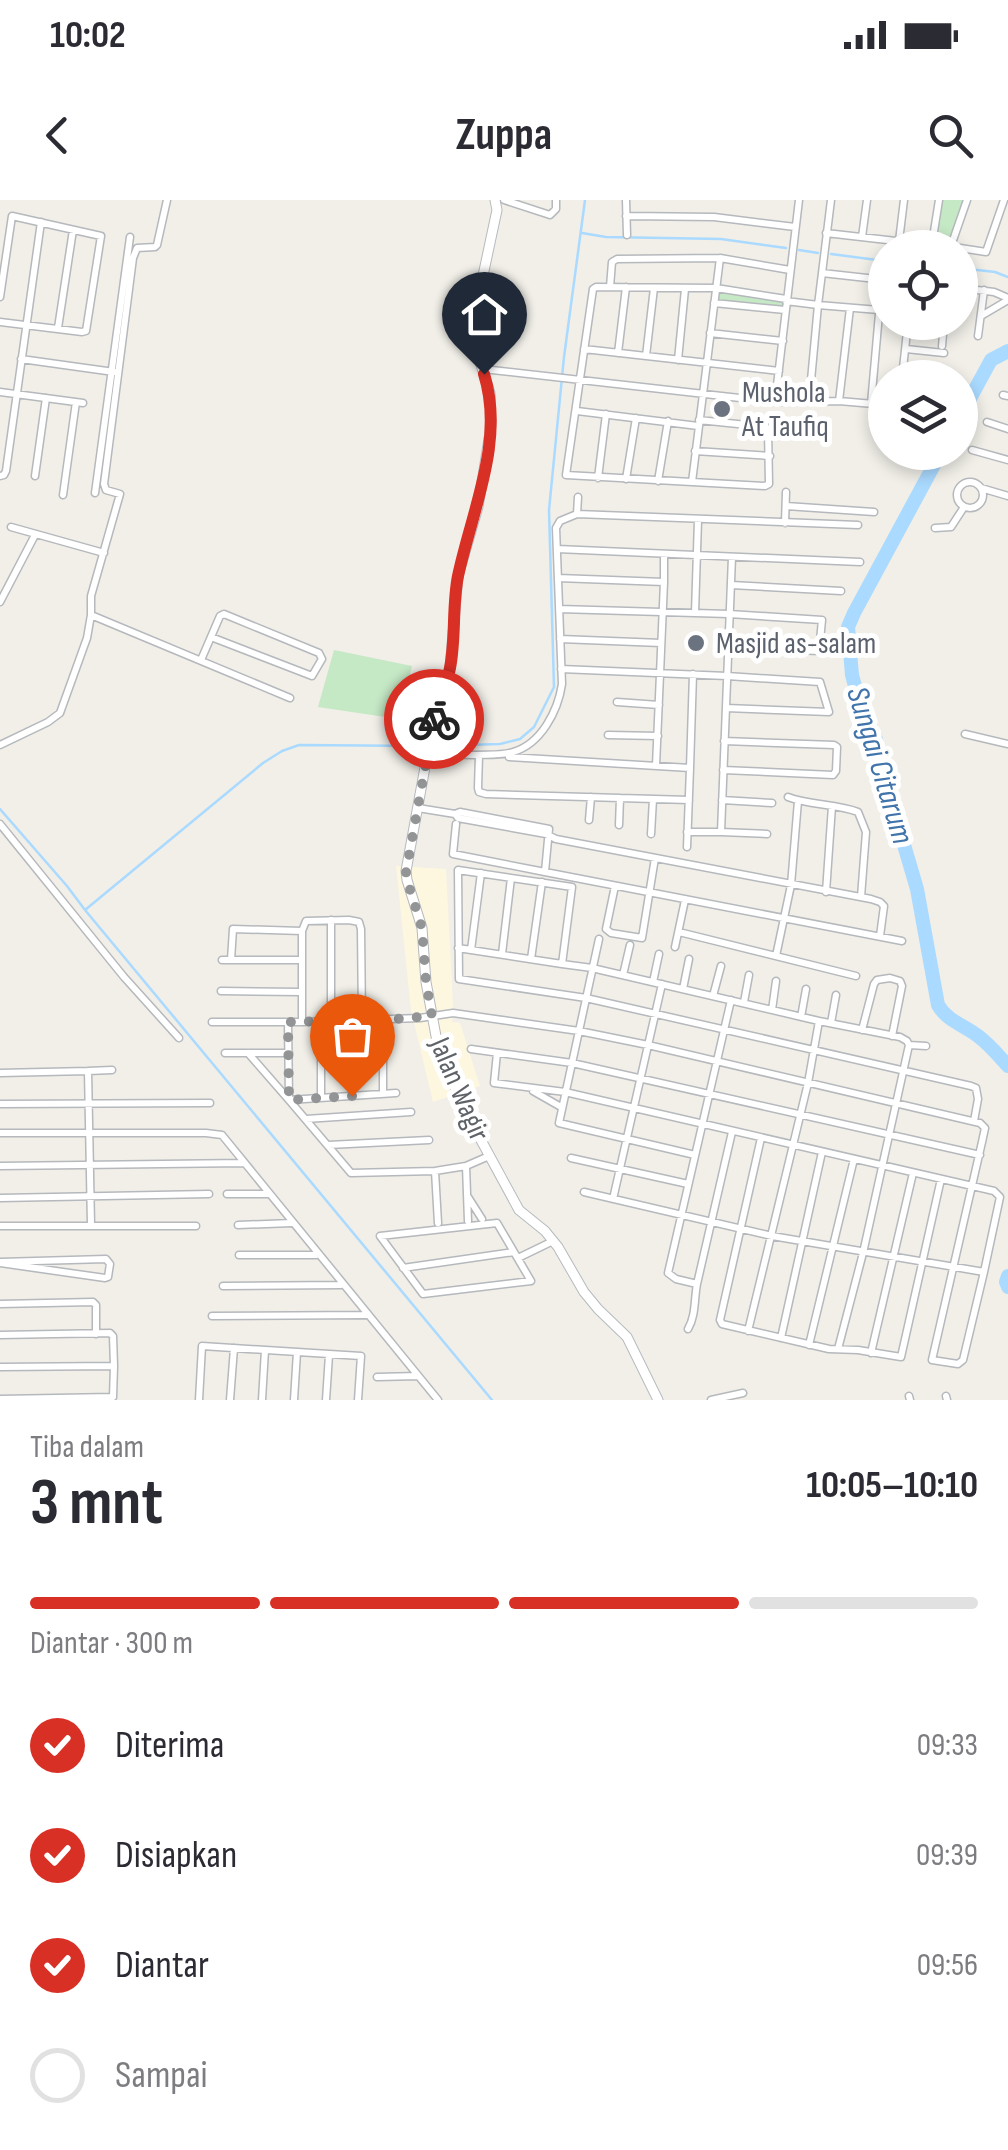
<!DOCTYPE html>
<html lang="id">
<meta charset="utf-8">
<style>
body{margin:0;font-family:"Sofia Sans Condensed",sans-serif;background:#f2f2f3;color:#2b2b33;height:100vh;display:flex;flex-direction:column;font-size:38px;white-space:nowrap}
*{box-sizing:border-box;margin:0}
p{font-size:32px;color:#7c7c81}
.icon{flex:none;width:55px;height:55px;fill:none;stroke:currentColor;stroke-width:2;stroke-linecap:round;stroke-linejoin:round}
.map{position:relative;height:1200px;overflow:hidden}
.panel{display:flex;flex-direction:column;background:#fff;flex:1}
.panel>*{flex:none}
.buttons{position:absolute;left:868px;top:30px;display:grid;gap:20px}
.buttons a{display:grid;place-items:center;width:110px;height:110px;border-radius:50%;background:#fff;box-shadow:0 5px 15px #0003;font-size:50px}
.pin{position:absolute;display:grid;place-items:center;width:85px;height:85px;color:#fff;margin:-102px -42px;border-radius:50% 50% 50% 0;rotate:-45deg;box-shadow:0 0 10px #0007}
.pin .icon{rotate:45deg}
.courier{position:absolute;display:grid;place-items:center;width:100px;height:100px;margin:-50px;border:8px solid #d93025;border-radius:50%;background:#fff;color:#222;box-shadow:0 2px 12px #0007}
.head em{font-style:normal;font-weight:700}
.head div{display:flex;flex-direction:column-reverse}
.head{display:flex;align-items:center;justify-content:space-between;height:170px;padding:0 30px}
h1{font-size:65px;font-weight:700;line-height:75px}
.bar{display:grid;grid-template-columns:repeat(4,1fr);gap:15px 10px;align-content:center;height:120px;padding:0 30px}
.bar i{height:12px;border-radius:8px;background:#e1e1e2}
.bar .on{background:#d93025}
.bar p{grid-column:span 4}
ol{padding:0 30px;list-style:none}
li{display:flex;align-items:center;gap:30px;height:110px}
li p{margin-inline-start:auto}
li .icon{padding:10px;border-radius:50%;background:#d93025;color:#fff;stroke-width:4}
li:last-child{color:#7c7c81}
li i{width:55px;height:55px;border:5px solid #e1e1e2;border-radius:50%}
.status{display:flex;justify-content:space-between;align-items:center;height:70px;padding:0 50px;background:#fff;direction:ltr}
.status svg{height:28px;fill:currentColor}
header{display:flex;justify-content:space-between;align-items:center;height:130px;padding:0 30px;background:#fff;font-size:45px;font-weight:700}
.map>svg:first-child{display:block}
.commercial{fill:#fef7e0}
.green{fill:#c5e8c5}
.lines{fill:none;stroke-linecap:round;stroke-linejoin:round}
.stream{stroke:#aadaff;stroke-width:2.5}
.river{stroke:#aadaff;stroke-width:14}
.street-casing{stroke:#b5b8bc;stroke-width:9}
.secondary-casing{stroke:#b6babf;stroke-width:11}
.street{stroke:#fff;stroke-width:6}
.secondary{stroke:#fff;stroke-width:9}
.done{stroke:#929495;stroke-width:10;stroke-dasharray:0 18}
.route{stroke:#d93025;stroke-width:12}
.worship-dot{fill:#6b7280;stroke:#fff;stroke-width:4}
.labels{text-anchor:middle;stroke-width:10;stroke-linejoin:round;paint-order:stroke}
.worship-label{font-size:30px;fill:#5b616d;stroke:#fff;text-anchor:start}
.street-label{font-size:30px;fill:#5f6368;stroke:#fff}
.water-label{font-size:32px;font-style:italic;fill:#4174aa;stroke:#fff}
</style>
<div class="status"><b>10:02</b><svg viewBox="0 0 49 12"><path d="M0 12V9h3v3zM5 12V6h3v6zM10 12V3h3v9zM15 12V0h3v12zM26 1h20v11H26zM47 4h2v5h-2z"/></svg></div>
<header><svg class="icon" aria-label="back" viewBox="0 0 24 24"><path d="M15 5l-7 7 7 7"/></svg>Zuppa<svg class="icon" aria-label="search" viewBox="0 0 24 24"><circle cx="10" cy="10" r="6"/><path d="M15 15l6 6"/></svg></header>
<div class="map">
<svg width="1008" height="1200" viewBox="0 0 1008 1200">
<rect width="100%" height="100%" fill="#f1efe8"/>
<path class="commercial" d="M 396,666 L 446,669 L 453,806 L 452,822 L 460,823 L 480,886 L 433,902 L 411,810 Z"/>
<path class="green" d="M 939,0 L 967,0 L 951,47 L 932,44 Z
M 716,88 L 786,99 L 785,110 L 714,103 Z
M 334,450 L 412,466 L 399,519 L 318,507 Z"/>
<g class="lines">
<path class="stream" d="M 582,33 L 606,37 L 721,39 L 786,48
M 799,50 L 818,53
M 831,54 L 885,61
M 960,68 L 995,72 L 1008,77
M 433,546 L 500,544 L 520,539 L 534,527 L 554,487 L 549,310 L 564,157 L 585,0
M 0,609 L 67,686 L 85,710 L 492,1200
M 85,710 L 263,563 L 282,551 L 299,545 L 425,546"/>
<path class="river" d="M 960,217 L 991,160 L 1008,151
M 941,252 L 854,413 L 848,427 L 852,475 L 861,508 L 875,536 L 880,555 L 882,578 L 889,594 L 917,689 L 938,805 C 947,821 964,825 978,836 C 989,844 999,856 1008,866
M 1008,1076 L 1006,1082 L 1008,1087"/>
<defs>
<path id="street" d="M 504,0 L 550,15 L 556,9 L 556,0
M 626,0 L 627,35
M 799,0 L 775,202 L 839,201 L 885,205
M 626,16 L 714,17 L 795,27
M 826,33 L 957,48
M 862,37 L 867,0
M 899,41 L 904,0
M 932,44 L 939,0
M 951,46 L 967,0
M 960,48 L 986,52 L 1004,0
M 822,73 L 831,0
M 610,87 L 612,62 L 617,59 L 720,58 L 790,70
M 960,88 L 994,92 L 1008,98
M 0,97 L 12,16 L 101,36 L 86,131 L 82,132 L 0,122
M 786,101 L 818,105 L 822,73 L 885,80
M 714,103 L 785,110
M 981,116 L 1008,100
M 58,128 L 73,30
M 710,133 L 783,141
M 978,136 L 984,90
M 942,146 L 944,122
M 584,149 L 779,171
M 906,149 L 944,153
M 618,153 L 626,87
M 646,156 L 654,88
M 21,159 L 114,172
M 678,160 L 685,89
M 483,169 L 775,202
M 902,178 L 908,122
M 0,192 L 83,203
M 1003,195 L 1008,196
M 839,201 L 850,108
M 809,202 L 818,105 L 879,110
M 871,204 L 882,80
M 577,211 L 698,226
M 699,220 L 766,227 L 768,230 L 769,284 L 765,286 L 566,275 L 593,89 L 596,87 L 716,88 L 786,99
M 987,222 L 1008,229
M 972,250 L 1008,260
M 695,251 L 770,256
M 0,276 L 4,275 L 6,271 L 41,22
M 35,276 L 46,198
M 598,278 L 606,214
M 626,279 L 636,218
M 658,281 L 668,221
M 692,282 L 720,58
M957 295a13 13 0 1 1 26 0a13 13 0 1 1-26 0Z
M 981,288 L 1008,296
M 95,293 L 130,37
M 63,295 L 76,202
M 786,306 L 874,312
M 577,314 L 578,297
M 785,323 L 786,292
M 11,327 L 104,353
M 935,328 L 951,327 L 964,307
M 557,349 L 860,362
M 558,378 L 664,382 L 664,354
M 731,385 L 841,391
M 0,402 L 35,335
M 559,409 L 729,414 L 822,420 L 819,451 L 728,447
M 695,413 L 698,320
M 91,415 L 290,498
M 560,439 L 661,443
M 201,460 L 220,416 L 224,414 L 319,453 L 322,459 L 312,476 L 211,437
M 561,469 L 727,476 L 820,482 L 829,512 L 726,508
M 617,502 L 659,505
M 965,534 L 1008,544
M 608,535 L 658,536
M 0,545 L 48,522 L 60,513 L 87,438 L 91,415 L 91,396 L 120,294 L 106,290 L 104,284 L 133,58 L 137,48 L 155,47 L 157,45 L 167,0
M 428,554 L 477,555
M 473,555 C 486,554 500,556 513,552 C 541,544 558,511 562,484 L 556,328 L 560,321 L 577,314 L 858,325
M 479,555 L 478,588 L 479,592 L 486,594 L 689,600
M 509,557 L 690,568 L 687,647
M 656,566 L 664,382
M 690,568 L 693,474
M 723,570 L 833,575 L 836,571 L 837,547 L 834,545 L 724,541
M 788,597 C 808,605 837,604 858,612 L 866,632 L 861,697
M 722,600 L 772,603
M 418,608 L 455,614 L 458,618 L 546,634 L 556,639 L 871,699 L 880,702 L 884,706 L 880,736
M 455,614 L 460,612 L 549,629 L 545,672 L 453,654 L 456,624
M 589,620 L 591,597
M 0,624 L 124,777 L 179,838
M 619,625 L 620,598
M 687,632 L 721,632 L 732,357
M 721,632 L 767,634
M 651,634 L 653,599
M 545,672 L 902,741
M 615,686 L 606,729 L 611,733 L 642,738 L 655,658
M 826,692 L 832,606
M 331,720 L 331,821 L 420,818 L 453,813 L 579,831 L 648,845 L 980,923 L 985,928 L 982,942 L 932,1160 L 958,1164 L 963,1160 L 984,1072
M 679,732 L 856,776
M 599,739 L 559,923 L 695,955
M 675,747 L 685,700
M 458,748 L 562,764
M 471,750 L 481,673
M 502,754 L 511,678
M 776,756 L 791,685 L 798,601
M 531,759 L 542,682
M 222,760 L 301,760
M 231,760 L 233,729 L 302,731
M 623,775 L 630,745
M 653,782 L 659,754
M 683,789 L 689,759
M 221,791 L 301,792
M 713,796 L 721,766
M 744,802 L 749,775
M 772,810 L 776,781
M 801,817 L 806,789
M 362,820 L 361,729 L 359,722 L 349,720 L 306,721 L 302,731 L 302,822 L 288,822 L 289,900 L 351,973 L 435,971 L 466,966 L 489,956
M 212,822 L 288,822
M 302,822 L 331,821
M 831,823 L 836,795
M 862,830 L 874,784 L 877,780 L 890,778 L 900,781 L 902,786 L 892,836
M 321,839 L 321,898
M 352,840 L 352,896
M 383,845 L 383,894
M 926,846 L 909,845 L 907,841 L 900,837 L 819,821 L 592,768 L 562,764 L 572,687 L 458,670 L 459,779 L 586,798 L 971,886 L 976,888 L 978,899 L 974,921
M 471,849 L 572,863 L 980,955
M 225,853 L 289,853
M 248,853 L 289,900 L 396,893
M 497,853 L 494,883 L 565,892 L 994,991 L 1000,997 L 984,1072 L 772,1036 L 584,992
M 88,871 L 112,870
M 0,873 L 88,871 L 91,1025
M 533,891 L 561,907
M 0,904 L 210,903
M 306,919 L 411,912
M 0,933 L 206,933 L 222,935 L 438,1200
M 761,938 L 720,1120 L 722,1124 L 829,1149 L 858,1150 L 901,1157 L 941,979
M 328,945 L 429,940
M 571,958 L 688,984
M 0,966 L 244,963
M 466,966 L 468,1021
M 435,971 L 438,1023
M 227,994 L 269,994
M 468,997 L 482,1019
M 0,998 L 209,994
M 613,999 L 662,784
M 497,1023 L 531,1081 L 423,1094 L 380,1036 Z
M 238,1025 L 292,1023
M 0,1026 L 196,1026
M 239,1055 L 316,1055
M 518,1058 L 553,1041
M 0,1062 L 106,1059 L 110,1064 L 108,1077 L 105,1078 L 0,1063
M 403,1068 L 514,1052
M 697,1084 L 676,1079 L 668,1073 L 731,800
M 223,1086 L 341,1085
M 0,1104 L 93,1102 L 96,1105 L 96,1134
M 212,1116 L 367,1115
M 688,1129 C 696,1115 694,1100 697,1084 L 732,932
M 748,1131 L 808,883 L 819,821
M 0,1135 L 110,1133 L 113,1136 L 114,1166
M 781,1138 L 822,952
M 809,1145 L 854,959
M 838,1149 L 863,1053 L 909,845
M 871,1153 L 913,973
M 0,1167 L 114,1166 L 113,1197 L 0,1199
M 377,1177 L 418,1176
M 909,1196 L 910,1200
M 946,1196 L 947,1200
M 199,1200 L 202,1146 L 361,1156 L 358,1200
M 230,1200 L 234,1148
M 262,1200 L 265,1150
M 294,1200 L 297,1152
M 326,1200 L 329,1155
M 711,1200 L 743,1193"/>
<path id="secondary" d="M 495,0 L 497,10 L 472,127 L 474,143 L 490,193 L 491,226 L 478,307 L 458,376 L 450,468 L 432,529 L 406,671 L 407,680 L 422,728 L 426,782 L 438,847 L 463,907 L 519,1010 L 545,1031 L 558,1047 L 584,1092 L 598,1109 L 627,1137 L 658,1200"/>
</defs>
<use href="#street" class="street-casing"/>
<use href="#secondary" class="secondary-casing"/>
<use href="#street" class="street"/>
<use href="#secondary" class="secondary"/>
</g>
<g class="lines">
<path class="done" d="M 352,896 L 289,900 L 288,822 L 384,820 L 432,816 L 426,782 L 422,728 L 407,680 L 406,672 L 434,519"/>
<path class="route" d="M 434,519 C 438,501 447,485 450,468 C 456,437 452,406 458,376 C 472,310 505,241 484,174"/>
</g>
<g class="worship-dot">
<circle cx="722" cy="209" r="10"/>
<circle cx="696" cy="443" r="10"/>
</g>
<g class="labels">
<g class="worship-label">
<text x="742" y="202">Mushola<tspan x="742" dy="34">At Taufiq</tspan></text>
<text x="716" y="453">Masjid as-salam</text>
</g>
<g class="street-label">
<text transform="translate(460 889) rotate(67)" y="10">Jalan Wagir</text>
</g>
<g class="water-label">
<text transform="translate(881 565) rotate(73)" y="11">Sungai Citarum</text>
</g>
</g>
</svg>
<div class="buttons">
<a><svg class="icon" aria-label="locate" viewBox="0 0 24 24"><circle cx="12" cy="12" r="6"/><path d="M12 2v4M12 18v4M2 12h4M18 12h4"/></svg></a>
<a><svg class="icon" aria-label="layers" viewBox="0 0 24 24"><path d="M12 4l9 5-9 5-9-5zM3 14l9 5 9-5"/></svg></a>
</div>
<div class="pin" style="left:352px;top:896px;background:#ea580c"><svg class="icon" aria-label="bag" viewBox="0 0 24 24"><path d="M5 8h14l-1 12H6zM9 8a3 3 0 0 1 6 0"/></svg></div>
<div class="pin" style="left:484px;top:174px;background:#1f2937"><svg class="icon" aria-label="home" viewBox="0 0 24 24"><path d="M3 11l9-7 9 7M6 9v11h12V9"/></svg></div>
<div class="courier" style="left:434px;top:519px"><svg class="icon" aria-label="bike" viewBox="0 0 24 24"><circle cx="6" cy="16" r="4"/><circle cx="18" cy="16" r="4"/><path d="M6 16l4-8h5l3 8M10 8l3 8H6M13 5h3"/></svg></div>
</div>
<section class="panel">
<div class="head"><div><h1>3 mnt</h1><p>Tiba dalam</p></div><em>10:05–10:10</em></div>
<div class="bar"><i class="on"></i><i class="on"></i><i class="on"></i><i></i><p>Diantar · 300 m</p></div>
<ol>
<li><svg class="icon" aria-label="check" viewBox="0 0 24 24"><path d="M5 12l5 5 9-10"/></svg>Diterima<p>09:33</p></li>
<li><svg class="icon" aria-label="check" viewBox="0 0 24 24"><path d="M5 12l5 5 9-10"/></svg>Disiapkan<p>09:39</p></li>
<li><svg class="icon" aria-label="check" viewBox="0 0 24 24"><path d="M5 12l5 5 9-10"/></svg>Diantar<p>09:56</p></li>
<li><i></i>Sampai</li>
</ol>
</section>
